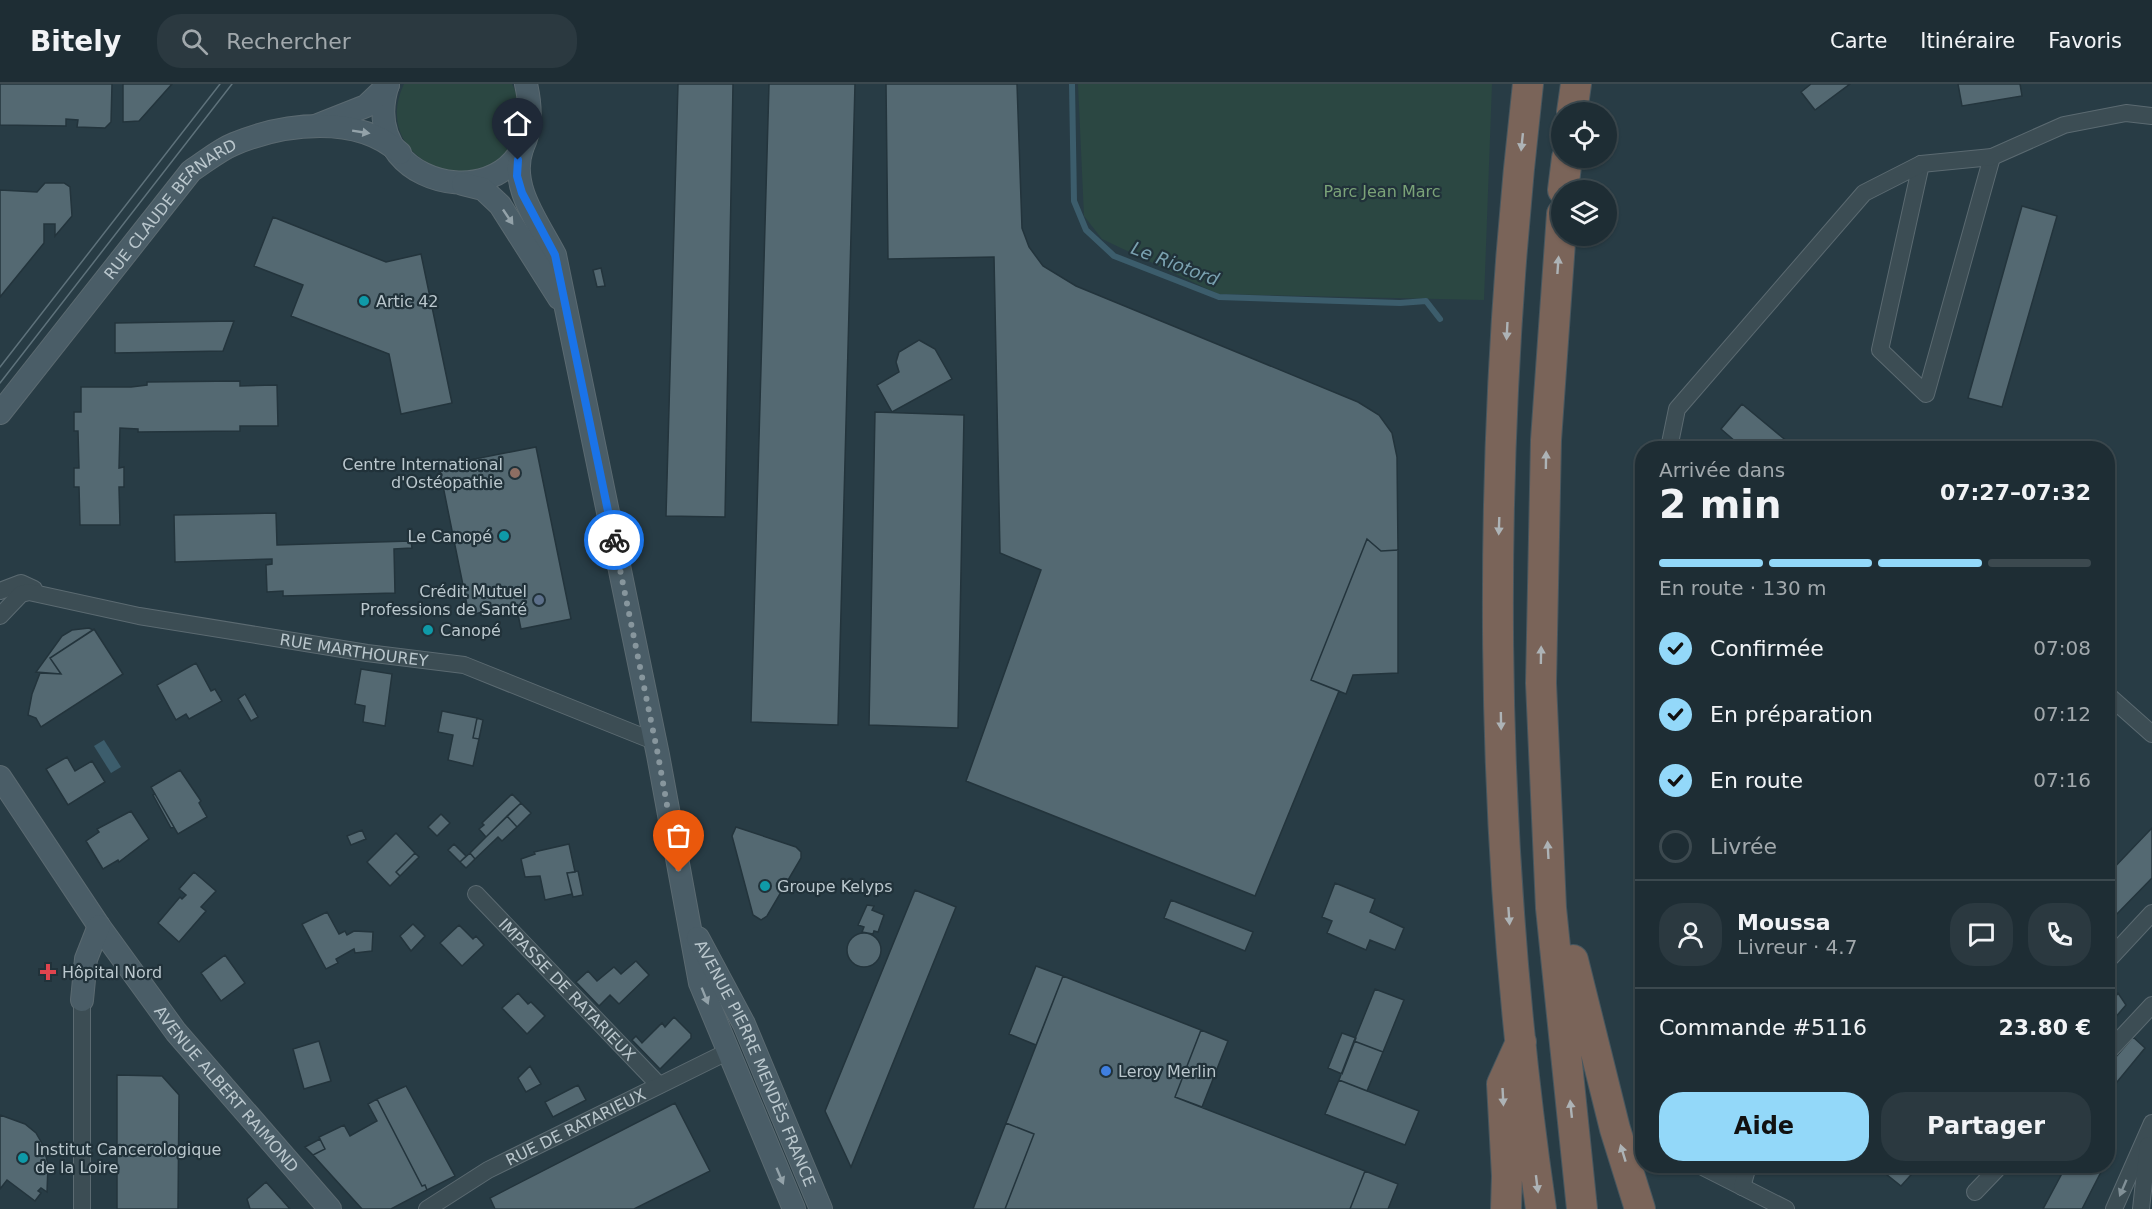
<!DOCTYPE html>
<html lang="fr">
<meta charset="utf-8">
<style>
body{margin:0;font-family:"DejaVu Sans",sans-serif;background:#2b3940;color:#f1f3f6;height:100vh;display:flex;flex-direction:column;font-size:22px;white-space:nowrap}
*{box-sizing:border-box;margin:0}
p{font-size:20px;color:#a1a8ac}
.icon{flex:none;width:33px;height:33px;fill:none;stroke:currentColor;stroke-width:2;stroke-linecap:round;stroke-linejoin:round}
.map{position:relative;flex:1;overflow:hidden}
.sheet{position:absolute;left:1635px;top:357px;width:480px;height:732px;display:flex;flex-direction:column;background:#1e2d34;border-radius:24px;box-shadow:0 2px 4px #0004,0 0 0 2px #3c494f}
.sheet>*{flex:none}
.buttons{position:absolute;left:1551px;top:18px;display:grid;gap:12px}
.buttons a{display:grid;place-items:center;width:66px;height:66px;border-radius:50%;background:#1e2d34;box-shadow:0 2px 4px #0004,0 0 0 2px #3c494f;font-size:30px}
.pin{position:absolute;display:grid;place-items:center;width:51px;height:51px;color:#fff;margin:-62px -26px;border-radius:50% 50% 50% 0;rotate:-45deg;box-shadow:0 0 6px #0007}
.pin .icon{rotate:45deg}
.courier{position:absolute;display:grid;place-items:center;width:60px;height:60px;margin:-30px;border:4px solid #1a73e8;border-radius:50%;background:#fff;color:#222;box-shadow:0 2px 8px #0007}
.summary em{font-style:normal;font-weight:700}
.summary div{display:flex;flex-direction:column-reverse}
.summary{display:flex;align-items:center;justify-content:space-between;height:102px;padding:0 24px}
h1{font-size:39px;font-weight:700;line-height:45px}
.bar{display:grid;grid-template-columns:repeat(4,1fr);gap:9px 6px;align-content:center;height:72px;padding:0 24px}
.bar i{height:8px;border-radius:4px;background:#3c494f}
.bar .current{background:#93d8f9}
.bar p{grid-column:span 4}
.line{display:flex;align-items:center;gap:15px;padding:0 24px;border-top:2px solid #3c494f}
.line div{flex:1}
.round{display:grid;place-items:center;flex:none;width:63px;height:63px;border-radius:24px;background:#2b3940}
ol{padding:0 24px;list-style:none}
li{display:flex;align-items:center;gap:18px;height:66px}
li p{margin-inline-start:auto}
li .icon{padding:6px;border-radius:50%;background:#93d8f9;color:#111;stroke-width:4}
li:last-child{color:#a1a8ac}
li i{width:33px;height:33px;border:3px solid #3c494f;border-radius:50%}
.cta{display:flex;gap:12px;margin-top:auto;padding:12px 24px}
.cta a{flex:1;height:69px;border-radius:24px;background:#93d8f9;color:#111;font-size:24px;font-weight:700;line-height:69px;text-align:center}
.cta a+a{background:#2b3940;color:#f1f3f6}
header{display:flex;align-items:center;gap:36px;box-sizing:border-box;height:84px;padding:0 30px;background:#1e2d34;border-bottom:2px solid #3c494f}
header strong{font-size:28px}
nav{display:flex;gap:33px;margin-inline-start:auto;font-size:21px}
.search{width:420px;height:54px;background:#2b3940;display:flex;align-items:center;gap:15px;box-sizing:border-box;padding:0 21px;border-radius:24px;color:#a1a8ac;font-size:22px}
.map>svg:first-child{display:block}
.green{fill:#2b4742}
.water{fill:#3c5d6c}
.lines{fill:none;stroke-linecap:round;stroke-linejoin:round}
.stream{stroke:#3c5d6c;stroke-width:6}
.building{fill:#546972;stroke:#23343c;stroke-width:1.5}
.street-casing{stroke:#5b6a71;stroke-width:18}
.secondary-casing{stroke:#5b6a71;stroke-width:24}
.highway-casing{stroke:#47575f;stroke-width:32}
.street{stroke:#3c4d54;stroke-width:16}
.secondary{stroke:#4a5d67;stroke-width:22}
.highway{stroke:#7a6459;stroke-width:30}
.tram{stroke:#5e727b;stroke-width:1.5}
.oneway{fill:#93a2a9}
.oneway2{fill:#adb3b6}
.oneway3{fill:#819097}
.done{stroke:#87969d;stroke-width:6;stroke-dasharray:0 10.8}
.route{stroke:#1a73e8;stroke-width:8}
.culture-dot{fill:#0f9aa8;stroke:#21323a;stroke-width:2}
.education-dot{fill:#8d6e63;stroke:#21323a;stroke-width:2}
.service-dot{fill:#5c6f8a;stroke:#21323a;stroke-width:2}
.health-dot{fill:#e0444e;stroke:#21323a;stroke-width:2}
.shop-dot{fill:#3f7fe0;stroke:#21323a;stroke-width:2}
.labels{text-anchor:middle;stroke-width:4.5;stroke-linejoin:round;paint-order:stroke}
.park-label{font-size:16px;fill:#7ba378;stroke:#21323a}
.street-label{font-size:16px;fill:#bac7cd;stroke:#21323a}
.poi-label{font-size:16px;fill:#bac7cd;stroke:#21323a;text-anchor:start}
.water-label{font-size:18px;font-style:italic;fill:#7aa1b0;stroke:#21323a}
</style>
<header>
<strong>Bitely</strong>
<div class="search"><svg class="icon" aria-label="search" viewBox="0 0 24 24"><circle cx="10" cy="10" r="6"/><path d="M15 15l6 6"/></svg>Rechercher</div>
<nav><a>Carte</a><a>Itinéraire</a><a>Favoris</a></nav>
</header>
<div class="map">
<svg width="2152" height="1125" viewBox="0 0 2152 1125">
<rect width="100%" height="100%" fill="#283c45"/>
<path class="green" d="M 404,0 L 512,0 C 520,15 520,29 517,45 C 498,125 365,83 404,0 Z
M 1078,0 L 1492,0 L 1484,216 L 1218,210 L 1102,155 L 1084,132 Z"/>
<path class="water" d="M 104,656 L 121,683 L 111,689 L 94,662 Z"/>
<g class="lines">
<path class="stream" d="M 1072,0 L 1074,117 L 1086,146 L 1114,172 L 1219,213 L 1400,219 L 1426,217 L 1440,235"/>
</g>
<path class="building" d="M 0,0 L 112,0 L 111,38 L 105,44 L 77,43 L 78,36 L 66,35 L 66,42 L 0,41 Z
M 123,0 L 172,0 L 139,37 L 123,38 Z
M 678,0 L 733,0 L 725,433 L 666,432 Z
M 769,0 L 855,0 L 838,641 L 751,638 Z
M 886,0 L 1017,0 L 1022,144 L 1029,163 L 1043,182 L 1076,202 L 1358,318 L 1379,331 L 1392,349 L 1397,373 L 1398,466 L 1381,467 L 1367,455 L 1311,596 L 1339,607 L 1255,812 L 966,697 L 1041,486 L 1000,469 L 994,173 L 888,175 Z
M 1811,0 L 1850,0 L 1815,26 L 1801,8 Z
M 1958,0 L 2020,0 L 2022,12 L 1962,22 Z
M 45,99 L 64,99 L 70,103 L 72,132 L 55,152 L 55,140 L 44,140 L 44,159 L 0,213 L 0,106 L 37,108 Z
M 2022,122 L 2057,132 L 2002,323 L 1968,314 Z
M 273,133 L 386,178 L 421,170 L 452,319 L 401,330 L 389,270 L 291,232 L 303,201 L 254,182 Z
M 601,184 L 605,202 L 597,203 L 593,186 Z
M 234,237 L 223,267 L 115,269 L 115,239 Z
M 919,256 L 935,265 L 952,295 L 892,328 L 877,301 L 899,288 L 896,278 L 899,268 Z
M 240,297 L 240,302 L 277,301 L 278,342 L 240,342 L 240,347 L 138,348 L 138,345 L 120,344 L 119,384 L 124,383 L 124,403 L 119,403 L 120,441 L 80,441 L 79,403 L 74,403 L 74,384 L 79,384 L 78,347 L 74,347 L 74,328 L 81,328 L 81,303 L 131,303 L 147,301 L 147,298 Z
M 1742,320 L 1795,364 L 1743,364 L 1721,345 Z
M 875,328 L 964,331 L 958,644 L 869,641 Z
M 536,363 L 571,535 L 521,545 L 516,521 L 469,531 L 439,382 Z
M 276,429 L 277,461 L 411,457 L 412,464 L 394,465 L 395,509 L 283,512 L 283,507 L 267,508 L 266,481 L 272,480 L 272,475 L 175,478 L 174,431 Z
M 1367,455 L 1381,467 L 1398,466 L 1398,589 L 1353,591 L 1346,610 L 1311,596 Z
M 89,544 L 93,546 L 50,574 L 61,590 L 36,588 L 62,552 L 72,546 Z
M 94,545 L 123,590 L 41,643 L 36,634 L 28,631 L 32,610 L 40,589 L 61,590 L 50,574 Z
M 196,579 L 211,607 L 215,605 L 222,617 L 189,635 L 186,630 L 176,636 L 157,601 Z
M 361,585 L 392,590 L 385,642 L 363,638 L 365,622 L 355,620 Z
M 245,610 L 258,633 L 251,637 L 238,615 Z
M 442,627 L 477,634 L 473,654 L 479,655 L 473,682 L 448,676 L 453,651 L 438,648 Z
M 477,634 L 483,636 L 479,655 L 473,654 Z
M 67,673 L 75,687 L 92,677 L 105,698 L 68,721 L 46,685 Z
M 180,686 L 201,717 L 199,719 L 207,733 L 178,750 L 151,703 Z
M 155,710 L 174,743 L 171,744 L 153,711 Z
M 512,710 L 521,719 L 486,753 L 479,745 L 484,741 L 482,739 Z
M 521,719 L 531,729 L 517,743 L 507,732 Z
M 131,727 L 149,755 L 119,778 L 118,776 L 103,785 L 86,757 L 99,748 L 97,745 Z
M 441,730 L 450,739 L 437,752 L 428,743 Z
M 507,732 L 517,743 L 502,757 L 498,753 L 475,775 L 470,769 Z
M 736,743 L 796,763 L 801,768 L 801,774 L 767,832 L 761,836 L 753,831 L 732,752 Z
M 2152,744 L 2152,794 L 2112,835 L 2108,831 L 2108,790 Z
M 362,746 L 366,755 L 351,761 L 347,752 Z
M 396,749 L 415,769 L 396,788 L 400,792 L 390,802 L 367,778 Z
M 454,760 L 466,772 L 460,778 L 448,766 Z
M 569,760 L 575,788 L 567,789 L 572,810 L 545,816 L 540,792 L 525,793 L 521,775 L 535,770 L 534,768 Z
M 415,769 L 419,773 L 400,792 L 396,788 Z
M 470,769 L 475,775 L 466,784 L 460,778 Z
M 578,787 L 583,811 L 573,813 L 567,789 Z
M 194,788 L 216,807 L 201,823 L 206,827 L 179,858 L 158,839 L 180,813 L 182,815 L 186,811 L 179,805 Z
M 1335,799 L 1375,815 L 1370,828 L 1404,844 L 1395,866 L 1370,856 L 1366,866 L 1327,849 L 1332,837 L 1322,833 Z
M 915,806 L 956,823 L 851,1083 L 825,1027 Z
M 1171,816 L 1253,848 L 1245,867 L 1164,834 Z
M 867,821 L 874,822 L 872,826 L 884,831 L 878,848 L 874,847 L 873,850 L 862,848 L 864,843 L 858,841 Z
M 327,828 L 339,850 L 345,847 L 347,851 L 354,847 L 373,848 L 372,867 L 355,869 L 354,865 L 336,875 L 338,879 L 326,885 L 302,840 Z
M 413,840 L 425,852 L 411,867 L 400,852 Z
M 459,841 L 473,855 L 476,852 L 484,861 L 462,882 L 440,859 Z
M847 866a17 17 0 1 1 34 0a17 17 0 1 1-34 0Z
M 225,871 L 245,899 L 221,917 L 201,889 Z
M 636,877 L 649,891 L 619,920 L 610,911 L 599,922 L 576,898 L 588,887 L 597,897 L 614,883 L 621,890 Z
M 1036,882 L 1063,892 L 1036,961 L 1009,950 Z
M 1063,892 L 1201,946 L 1175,1013 L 1365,1087 L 1350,1125 L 1005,1125 L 1034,1050 L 1006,1039 Z
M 2108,904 L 2116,912 L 2118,909 L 2126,921 L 2108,942 Z
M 1375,905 L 1404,916 L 1383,968 L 1354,957 Z
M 518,909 L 528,920 L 531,918 L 545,932 L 527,950 L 502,924 Z
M 674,933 L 691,950 L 691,954 L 660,985 L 632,956 L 636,952 L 642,959 L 662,939 L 665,943 Z
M 1201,946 L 1228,957 L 1202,1023 L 1175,1013 Z
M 1342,949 L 1356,954 L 1342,990 L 1328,984 Z
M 2133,953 L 2145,964 L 2108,1009 L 2108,982 Z
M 319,957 L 331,997 L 304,1005 L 293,965 Z
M 1354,957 L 1383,968 L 1367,1007 L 1339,996 Z
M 530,982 L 541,1000 L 526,1008 L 518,994 Z
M 117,991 L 162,992 L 179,1011 L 178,1125 L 117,1125 Z
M 1339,996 L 1419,1027 L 1405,1061 L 1325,1030 Z
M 578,1001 L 586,1016 L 553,1033 L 545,1018 Z
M 406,1002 L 455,1092 L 427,1106 L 425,1101 L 422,1102 L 377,1015 Z
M 377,1015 L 422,1102 L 425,1101 L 427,1106 L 391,1125 L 362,1125 L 313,1071 L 325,1065 L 319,1053 L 344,1041 L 350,1052 L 377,1037 L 368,1020 Z
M 675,1019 L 710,1087 L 634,1125 L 495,1125 L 490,1114 Z
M 0,1031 L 25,1040 L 36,1049 L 44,1063 L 48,1081 L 47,1108 L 41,1104 L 38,1107 L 41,1109 L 35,1117 L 7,1096 L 0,1105 Z
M 1006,1039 L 1034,1050 L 1005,1125 L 973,1125 Z
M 320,1055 L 325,1065 L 313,1071 L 305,1063 Z
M 1876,1082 L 1919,1082 L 1901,1102 Z
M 2066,1082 L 2104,1082 L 2082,1125 L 2043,1125 Z
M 1365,1087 L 1398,1100 L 1388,1125 L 1350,1125 Z
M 266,1098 L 290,1125 L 250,1125 L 247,1115 Z"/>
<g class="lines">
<defs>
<g id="street">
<path d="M 1921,80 L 1880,266 L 1926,310 L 1992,73"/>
<path d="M 1669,364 L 1677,325 L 1864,109 L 1921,80 L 1992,73 L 2064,41 L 2126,29 L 2152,32"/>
<path d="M 0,507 L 21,499 L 34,505"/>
<path id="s1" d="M 0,532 L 21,510 L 29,508 L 139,532 L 367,569 L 464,581 L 656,658"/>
<path d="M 2108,611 L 2152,650"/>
<path id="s2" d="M 476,810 L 659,1001"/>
<path d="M 2111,873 L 2152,829"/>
<path d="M 2108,968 L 2152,921"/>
<path d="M 1701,1082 L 1786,1125"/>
<path d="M 1742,1103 L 1748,1082"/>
<path d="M 1975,1108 L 2000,1082"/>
<path d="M 82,1125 L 82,916"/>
<path id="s3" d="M 427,1125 L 488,1086 L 727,968"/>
<path d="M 2114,1125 L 2152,1039"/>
<path d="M 2141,1125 L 2148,1061"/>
</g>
<g id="secondary">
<path d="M 388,0 C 350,118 559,144 526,0"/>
<path d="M 318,41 L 366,22 L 388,1"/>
<path d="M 522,65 C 509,102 538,138 555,171 L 658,671 L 700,899 L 794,1125"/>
<path d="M 463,100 L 483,105 L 500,121 L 559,214"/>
<path id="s4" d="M 0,329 L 191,87 C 205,78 219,66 234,60 C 284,39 358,30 400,69"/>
<path id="s5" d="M 0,693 L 99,842 L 176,948 L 330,1125"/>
<path id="s6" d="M 698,854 L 744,940 L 821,1125"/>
<path d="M 82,916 L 86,875 L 99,842"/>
</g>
<path id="highway" d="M 1528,0 C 1485,372 1487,754 1541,1125
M 1572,28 L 1576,0
M 1563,106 L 1567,74
M 1562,130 L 1546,356 L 1541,599 L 1551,824 L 1582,1125
M 1573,876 L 1615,1045 L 1640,1125
M 1506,1125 L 1507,1092 L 1502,1000 L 1521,958"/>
</defs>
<use href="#street" class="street-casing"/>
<use href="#secondary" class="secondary-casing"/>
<use href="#highway" class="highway-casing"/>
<use href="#street" class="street"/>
<use href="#secondary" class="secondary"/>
<use href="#highway" class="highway"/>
<path class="tram" d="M 0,283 L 220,0
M 0,299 L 232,0"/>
</g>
<defs><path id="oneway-solid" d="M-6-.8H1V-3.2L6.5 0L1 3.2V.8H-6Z" transform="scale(1.5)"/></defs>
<g class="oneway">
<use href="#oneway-solid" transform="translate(361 48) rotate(9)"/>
<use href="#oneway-solid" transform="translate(508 133) rotate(56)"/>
<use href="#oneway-solid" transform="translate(705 912) rotate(68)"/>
<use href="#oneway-solid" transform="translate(780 1092) rotate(67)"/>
</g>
<g class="oneway2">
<use href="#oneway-solid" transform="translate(1522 58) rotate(96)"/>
<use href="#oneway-solid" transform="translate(1558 181) rotate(-86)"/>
<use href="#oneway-solid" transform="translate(1507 247) rotate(93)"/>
<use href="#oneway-solid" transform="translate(1546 376) rotate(-89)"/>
<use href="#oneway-solid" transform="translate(1499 442) rotate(92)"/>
<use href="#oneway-solid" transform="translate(1541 571) rotate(-89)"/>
<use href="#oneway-solid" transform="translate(1501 637) rotate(89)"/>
<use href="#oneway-solid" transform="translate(1548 766) rotate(-93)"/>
<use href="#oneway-solid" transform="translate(1509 832) rotate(86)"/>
<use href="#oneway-solid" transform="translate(1503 1013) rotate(87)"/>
<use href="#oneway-solid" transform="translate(1571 1025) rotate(-96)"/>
<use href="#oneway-solid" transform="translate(1623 1069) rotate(-107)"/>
<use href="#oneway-solid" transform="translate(1537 1100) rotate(83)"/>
</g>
<use class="oneway3" href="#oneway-solid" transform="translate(2123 1104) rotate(113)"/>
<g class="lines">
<path class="done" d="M 614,456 L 658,671 L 679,788"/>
<path class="route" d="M 518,76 L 517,92 L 522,109 L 555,171 L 614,456"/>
</g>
<g class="culture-dot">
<circle cx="364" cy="217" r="6"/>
<circle cx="504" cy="452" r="6"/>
<circle cx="428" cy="546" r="6"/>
<circle cx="765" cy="802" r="6"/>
<circle cx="23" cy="1074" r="6"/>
</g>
<circle class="education-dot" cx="515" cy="389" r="6"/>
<circle class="service-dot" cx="539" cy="516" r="6"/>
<path class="health-dot" d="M45 879h6v6h6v6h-6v6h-6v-6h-6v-6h6z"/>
<circle class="shop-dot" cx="1106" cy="987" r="6"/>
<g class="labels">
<g class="park-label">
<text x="1382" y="113">Parc Jean Marc</text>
</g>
<g class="street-label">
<text dy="6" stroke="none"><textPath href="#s4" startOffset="267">RUE CLAUDE BERNARD</textPath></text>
<text dy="6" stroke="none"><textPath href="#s1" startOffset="369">RUE MARTHOUREY</textPath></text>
<text dy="6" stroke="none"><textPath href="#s2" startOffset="132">IMPASSE DE RATARIEUX</textPath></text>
<text dy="6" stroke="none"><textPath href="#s6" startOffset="138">AVENUE PIERRE MENDÈS FRANCE</textPath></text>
<text dy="6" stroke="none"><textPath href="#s5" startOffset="386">AVENUE ALBERT RAIMOND</textPath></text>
<text dy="6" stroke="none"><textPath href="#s3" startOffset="170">RUE DE RATARIEUX</textPath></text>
</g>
<g class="poi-label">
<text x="376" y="223">Artic 42</text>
<text x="503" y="386" text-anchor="end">Centre International<tspan x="503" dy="18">d'Ostéopathie</tspan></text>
<text x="492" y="458" text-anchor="end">Le Canopé</text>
<text x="527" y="513" text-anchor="end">Crédit Mutuel<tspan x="527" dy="18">Professions de Santé</tspan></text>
<text x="440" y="552">Canopé</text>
<text x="777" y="808">Groupe Kelyps</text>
<text x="62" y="894">Hôpital Nord</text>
<text x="1118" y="993">Leroy Merlin</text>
<text x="35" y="1071">Institut Cancerologique<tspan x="35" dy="18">de la Loire</tspan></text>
</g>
<g class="water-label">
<text transform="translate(1175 180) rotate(21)" y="6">Le Riotord</text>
</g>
</g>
</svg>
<div class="buttons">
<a><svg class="icon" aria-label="locate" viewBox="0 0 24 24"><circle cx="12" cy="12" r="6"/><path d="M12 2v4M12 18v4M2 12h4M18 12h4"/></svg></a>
<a><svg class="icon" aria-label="layers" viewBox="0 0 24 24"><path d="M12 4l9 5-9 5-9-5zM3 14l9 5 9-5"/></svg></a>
</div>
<div class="pin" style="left:679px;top:788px;background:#ea580c"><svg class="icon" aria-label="bag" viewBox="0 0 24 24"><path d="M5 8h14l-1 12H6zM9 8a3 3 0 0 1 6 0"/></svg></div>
<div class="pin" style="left:518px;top:76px;background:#1f2937"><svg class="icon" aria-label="home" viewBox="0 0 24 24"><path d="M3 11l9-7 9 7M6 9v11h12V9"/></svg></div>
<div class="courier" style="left:614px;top:456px"><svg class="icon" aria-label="bike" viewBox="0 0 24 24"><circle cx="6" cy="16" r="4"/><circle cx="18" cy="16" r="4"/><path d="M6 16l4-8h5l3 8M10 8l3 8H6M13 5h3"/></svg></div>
<section class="sheet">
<div class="summary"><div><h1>2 min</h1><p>Arrivée dans</p></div><em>07:27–07:32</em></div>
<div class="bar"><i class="current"></i><i class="current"></i><i class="current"></i><i></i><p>En route · 130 m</p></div>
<ol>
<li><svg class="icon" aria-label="check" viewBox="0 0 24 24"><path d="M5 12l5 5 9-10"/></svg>Confirmée<p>07:08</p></li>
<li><svg class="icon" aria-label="check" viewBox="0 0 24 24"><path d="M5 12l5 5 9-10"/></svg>En préparation<p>07:12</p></li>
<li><svg class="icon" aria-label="check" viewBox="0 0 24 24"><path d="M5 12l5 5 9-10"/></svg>En route<p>07:16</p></li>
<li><i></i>Livrée</li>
</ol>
<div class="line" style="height:108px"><a class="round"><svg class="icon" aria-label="person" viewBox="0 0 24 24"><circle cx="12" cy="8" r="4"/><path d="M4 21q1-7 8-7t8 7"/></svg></a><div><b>Moussa</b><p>Livreur · 4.7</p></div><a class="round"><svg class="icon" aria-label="chat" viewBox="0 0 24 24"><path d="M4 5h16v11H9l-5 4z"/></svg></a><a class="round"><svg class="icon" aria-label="phone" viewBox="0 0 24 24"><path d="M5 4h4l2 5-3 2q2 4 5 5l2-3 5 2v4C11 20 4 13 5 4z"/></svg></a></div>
<div class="line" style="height:78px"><div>Commande #5116</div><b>23.80 €</b></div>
<div class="cta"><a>Aide</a><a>Partager</a></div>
</section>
</div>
